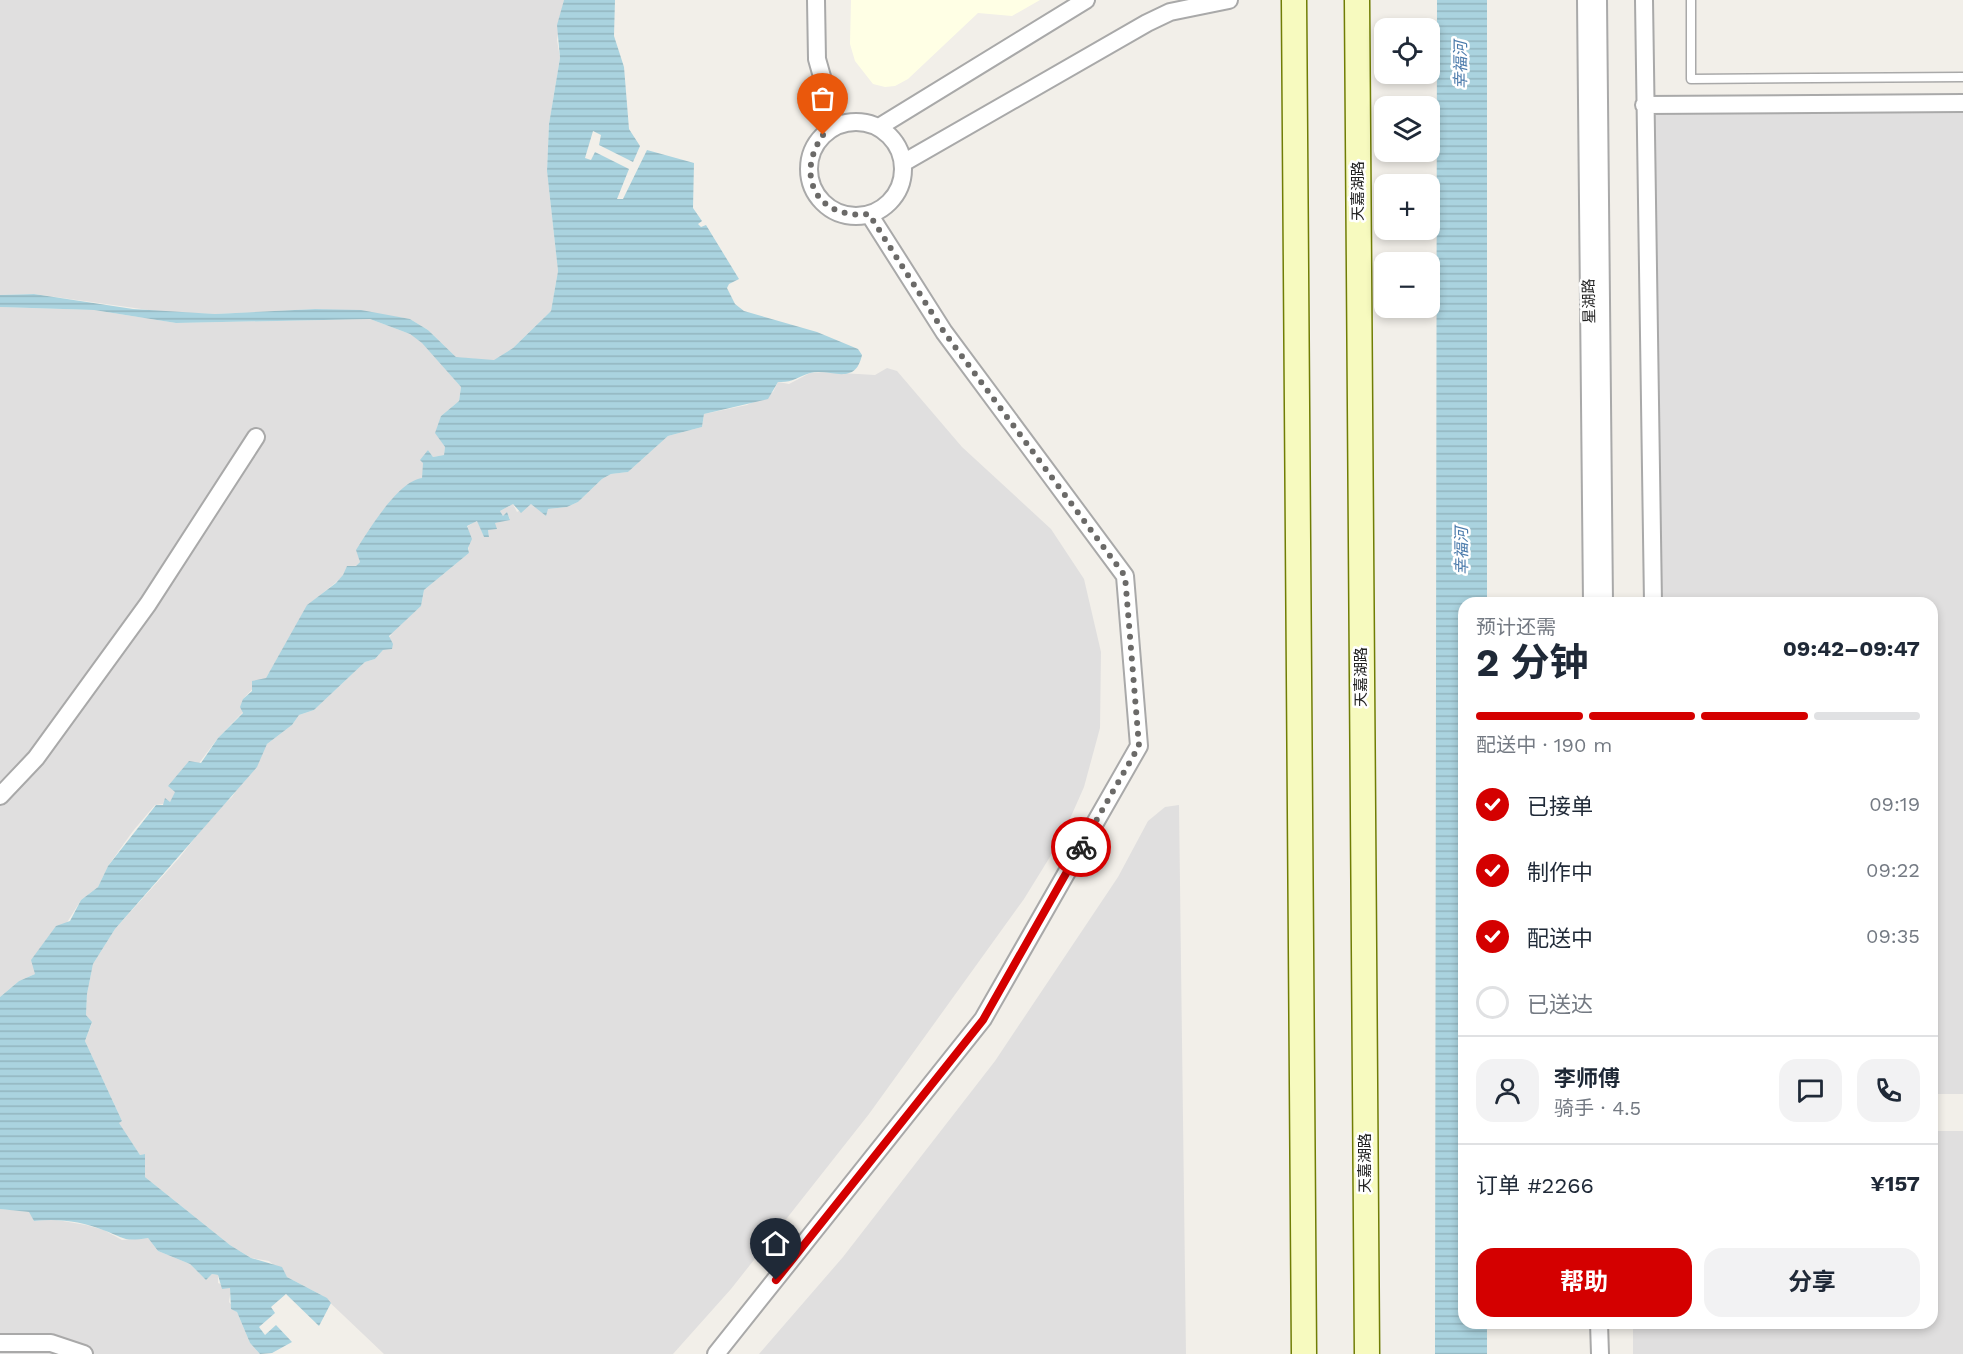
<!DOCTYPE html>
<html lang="zh">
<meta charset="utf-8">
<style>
body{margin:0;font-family:"Work Sans","Noto Sans SC",sans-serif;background:#f2f2f3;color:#1f2937;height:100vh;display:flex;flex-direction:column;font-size:22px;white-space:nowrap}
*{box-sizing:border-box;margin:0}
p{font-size:20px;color:#747a83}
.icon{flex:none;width:33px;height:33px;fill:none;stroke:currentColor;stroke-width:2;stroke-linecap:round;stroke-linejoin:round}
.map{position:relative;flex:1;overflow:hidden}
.sheet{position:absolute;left:1458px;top:597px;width:480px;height:732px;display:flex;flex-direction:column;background:#fff;border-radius:18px;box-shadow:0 3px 9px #0003}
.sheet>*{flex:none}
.controls{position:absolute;left:1374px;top:18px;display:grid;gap:12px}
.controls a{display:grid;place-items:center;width:66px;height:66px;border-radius:12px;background:#fff;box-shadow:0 3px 9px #0003;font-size:30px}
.pin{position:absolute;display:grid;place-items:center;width:51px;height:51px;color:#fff;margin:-62px -26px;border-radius:50% 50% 50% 0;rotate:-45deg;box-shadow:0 0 6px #0007}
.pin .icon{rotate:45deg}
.courier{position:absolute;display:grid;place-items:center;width:60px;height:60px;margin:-30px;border:4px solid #d40000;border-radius:50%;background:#fff;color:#222;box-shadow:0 2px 8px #0007}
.overview em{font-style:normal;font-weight:700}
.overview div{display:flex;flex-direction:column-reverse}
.overview{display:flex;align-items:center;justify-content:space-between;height:102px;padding:0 18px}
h1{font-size:39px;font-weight:700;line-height:45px}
.bar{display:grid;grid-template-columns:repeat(4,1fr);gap:9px 6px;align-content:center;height:72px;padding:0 18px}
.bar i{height:8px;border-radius:4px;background:#e0e1e3}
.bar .current{background:#d40000}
.bar p{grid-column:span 4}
.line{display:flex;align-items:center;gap:15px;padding:0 18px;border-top:2px solid #e0e1e3}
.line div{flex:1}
.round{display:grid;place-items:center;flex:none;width:63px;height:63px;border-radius:18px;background:#f2f2f3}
ol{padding:0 18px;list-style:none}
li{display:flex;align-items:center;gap:18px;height:66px}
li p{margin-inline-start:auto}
li .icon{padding:6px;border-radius:50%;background:#d40000;color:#fff;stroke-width:4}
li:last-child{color:#747a83}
li i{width:33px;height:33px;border:3px solid #e0e1e3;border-radius:50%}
.action{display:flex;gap:12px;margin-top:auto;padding:12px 18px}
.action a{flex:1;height:69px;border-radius:18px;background:#d40000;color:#fff;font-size:24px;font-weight:700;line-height:69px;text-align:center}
.action a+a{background:#f2f2f3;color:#1f2937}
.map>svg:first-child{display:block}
.residential{fill:#e0dfdf}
.education{fill:#ffffe5}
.water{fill:url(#water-rules)}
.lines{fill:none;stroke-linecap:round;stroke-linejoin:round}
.lane-casing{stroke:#a9a9a9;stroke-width:11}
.street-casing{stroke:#a9a9a9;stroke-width:20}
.secondary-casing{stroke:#707d05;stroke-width:27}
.lane{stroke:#fff;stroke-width:8}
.street{stroke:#fff;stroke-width:16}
.secondary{stroke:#f7fabf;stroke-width:24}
.done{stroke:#6b6a68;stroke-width:6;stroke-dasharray:0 10.8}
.route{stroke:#d40000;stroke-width:8}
.labels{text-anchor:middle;stroke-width:5;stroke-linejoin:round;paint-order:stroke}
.street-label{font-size:15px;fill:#222;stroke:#fff}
.water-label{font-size:16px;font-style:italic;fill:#4a7aab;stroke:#fff}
</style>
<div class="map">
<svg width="1963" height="1354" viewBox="0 0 1963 1354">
<defs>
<pattern id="water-rules" width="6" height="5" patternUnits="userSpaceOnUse" patternTransform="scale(1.5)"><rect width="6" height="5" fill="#aad3df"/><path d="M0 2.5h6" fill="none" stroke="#92b5bf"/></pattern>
</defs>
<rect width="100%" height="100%" fill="#f2efe9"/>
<path class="residential" d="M 0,0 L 564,0 L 557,40 L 560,58 L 549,124 L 547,171 L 558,271 L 551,311 L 513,348 L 494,361 L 456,357 L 428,330 L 410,319 L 383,315 L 315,309 L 215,314 L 163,312 L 34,294 L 0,295 Z
M 1963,111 L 1963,1094 L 1932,1094 L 1932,603 L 1659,603 L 1654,114 Z
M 0,307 L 94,310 L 176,323 L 370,319 L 410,334 L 423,343 L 461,387 L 459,401 L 441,416 L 439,438 L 445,447 L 444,455 L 433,457 L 428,450 L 422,478 L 359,556 L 360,562 L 356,566 L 308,605 L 266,678 L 260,681 L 243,699 L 243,712 L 218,738 L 169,803 L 155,805 L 133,831 L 108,866 L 98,887 L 81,900 L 35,974 L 19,981 L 0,997 Z
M 887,368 L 897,371 L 962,447 L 1051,529 L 1084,579 L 1101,652 L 1100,728 L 1084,787 L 1061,839 L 1024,899 L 869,1114 L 731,1289 L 673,1354 L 384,1354 L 323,1296 L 287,1277 L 269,1261 L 251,1258 L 230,1245 L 145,1177 L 145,1154 L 140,1155 L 118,1123 L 122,1121 L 85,1041 L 92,1023 L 86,1015 L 87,994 L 93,964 L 115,929 L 180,857 L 214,813 L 232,797 L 267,744 L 292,725 L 299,715 L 314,710 L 365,662 L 375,659 L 383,650 L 393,631 L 421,606 L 424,590 L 469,553 L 467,527 L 477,520 L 484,537 L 489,537 L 488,530 L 495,523 L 510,519 L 507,513 L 503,516 L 500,511 L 513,504 L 517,512 L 531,504 L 548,509 L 567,507 L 578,502 L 602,479 L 611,474 L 628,472 L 668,436 L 702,427 L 704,414 L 747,405 L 773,392 L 778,382 L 789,384 L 810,373 L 824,372 L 875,375 Z
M 1179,805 L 1186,1354 L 759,1354 L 843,1257 L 995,1061 L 1118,877 L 1148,821 L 1165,807 Z
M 1932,1131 L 1963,1131 L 1963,1354 L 1633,1354 L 1633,1323 L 1932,1323 Z
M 0,1209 L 30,1212 L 34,1221 L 51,1219 L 86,1225 L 104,1230 L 122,1240 L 148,1238 L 158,1251 L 190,1264 L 206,1280 L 212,1274 L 218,1275 L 218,1283 L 231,1288 L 229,1302 L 237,1312 L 250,1343 L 260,1354 L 0,1354 Z"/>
<path class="education" d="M 851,0 L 1040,0 L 1012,16 L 978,13 L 908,79 L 895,86 L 885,87 L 873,84 L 855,61 L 850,44 Z"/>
<path class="water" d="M 564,0 L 615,0 L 614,36 L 624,67 L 629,129 L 640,146 L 633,162 L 599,145 L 601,135 L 593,131 L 585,158 L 591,160 L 595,152 L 629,169 L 617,199 L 623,199 L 647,150 L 694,163 L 693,208 L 702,221 L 698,224 L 701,227 L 706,225 L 739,279 L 729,284 L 727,288 L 735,304 L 744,311 L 817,332 L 858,349 L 862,355 C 855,387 831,368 810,373 C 797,377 792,383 778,382 L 768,399 L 704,414 L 702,427 L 668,436 L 628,472 L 611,474 L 602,479 L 578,502 L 567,507 L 548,509 L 546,516 L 531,504 L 521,513 L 513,504 L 500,511 L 503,516 L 507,512 L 510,520 L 495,523 L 497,529 L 488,530 L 489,537 L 484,537 L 477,521 L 467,526 L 472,539 L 468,548 L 469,553 L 424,590 L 421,606 L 389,636 L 393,644 L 392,649 L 383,650 L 375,659 L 365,662 L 314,710 L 299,715 L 292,725 L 267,744 L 257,767 L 115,929 L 93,964 L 87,994 L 86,1015 L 92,1022 L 85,1041 L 122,1121 L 119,1123 L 140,1155 L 145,1154 L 145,1177 L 230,1245 L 251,1258 L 282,1267 L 287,1277 L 327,1298 L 331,1303 L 319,1326 L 286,1294 L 271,1307 L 275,1313 L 259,1327 L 265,1335 L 276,1325 L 292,1342 L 272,1353 L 260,1354 L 250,1343 L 237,1312 L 231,1309 L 230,1288 L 222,1289 L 218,1275 L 212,1274 L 206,1280 L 190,1264 L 158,1251 L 148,1238 C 123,1242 125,1238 103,1230 C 82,1221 56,1218 34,1221 L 29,1212 L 0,1209 L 0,997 L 19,981 L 35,974 L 31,960 L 56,926 L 70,921 L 81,900 L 98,887 L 108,866 L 156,805 L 163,805 L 165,798 L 170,802 L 175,792 L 168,786 L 189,761 L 201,763 L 218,738 L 243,713 L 240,707 L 243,699 L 252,691 L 252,681 L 266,678 L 307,605 L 336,583 L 343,575 L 347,566 L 356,566 L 360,562 L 356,550 C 369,530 398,481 422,478 L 423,463 L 420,460 L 428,450 L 433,457 L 444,455 L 445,447 L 435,433 L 441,416 L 459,401 L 461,387 L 422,343 L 410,334 L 370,319 L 176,323 L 94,310 L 0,307 L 0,295 L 34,294 L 133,309 L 215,314 L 315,309 L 361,310 L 410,319 L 428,330 L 456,357 L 494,360 L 513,348 L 551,311 L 558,271 L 547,171 L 549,124 L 560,58 L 557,25 Z
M 1437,0 L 1487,0 L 1487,603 L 1464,603 L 1464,1323 L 1487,1323 L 1487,1354 L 1435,1354 Z"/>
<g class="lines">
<defs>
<path id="lane" d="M 1691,0 L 1691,79 L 1963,77"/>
<path id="street" d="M 816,0 L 817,59 L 836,126
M 1586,0 L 1592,603
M 1598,0 L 1604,603
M 1644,0 L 1653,603
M 1644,105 L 1963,103
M809 169a47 47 0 1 1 94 0a47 47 0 1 1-94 0Z
M 879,127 L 1086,0
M 903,163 L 1147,23 L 1170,12 L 1229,0
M 0,796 L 36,758 L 148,604 L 256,437
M 1599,1323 L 1600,1354
M 0,1343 L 51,1343 L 84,1354
M 716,1354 L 983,1019 L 1139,746 L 1125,576 L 944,332 L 869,214"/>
<path id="secondary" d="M 1294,0 L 1304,1354
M 1357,0 L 1367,1354"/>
</defs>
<use href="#lane" class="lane-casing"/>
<use href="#street" class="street-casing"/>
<use href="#secondary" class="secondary-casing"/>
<use href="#lane" class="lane"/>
<use href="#street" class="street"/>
<use href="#secondary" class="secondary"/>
</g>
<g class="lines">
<path class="done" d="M 823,135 C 794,177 818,220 869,214 L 944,332 L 1125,576 L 1139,746 L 1081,847"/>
<path class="route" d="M 776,1280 L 983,1020 L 1081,847"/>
</g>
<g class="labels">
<g class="street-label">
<text transform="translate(1358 191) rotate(-90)" y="5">天嘉湖路</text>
<text transform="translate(1589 301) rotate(-91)" y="5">星湖路</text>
<text transform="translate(1361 677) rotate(-90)" y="5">天嘉湖路</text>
<text transform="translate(1365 1163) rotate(-90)" y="5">天嘉湖路</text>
</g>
<g class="water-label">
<text transform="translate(1460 65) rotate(-90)" y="6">幸福河</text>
<text transform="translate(1461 551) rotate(-90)" y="6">幸福河</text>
</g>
</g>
</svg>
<div class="controls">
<a><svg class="icon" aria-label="locate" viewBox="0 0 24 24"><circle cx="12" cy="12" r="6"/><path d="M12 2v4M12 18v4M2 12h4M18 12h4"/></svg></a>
<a><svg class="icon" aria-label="layers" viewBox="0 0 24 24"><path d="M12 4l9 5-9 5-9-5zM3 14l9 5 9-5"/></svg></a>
<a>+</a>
<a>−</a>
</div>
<div class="pin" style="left:823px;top:135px;background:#ea580c"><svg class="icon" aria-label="bag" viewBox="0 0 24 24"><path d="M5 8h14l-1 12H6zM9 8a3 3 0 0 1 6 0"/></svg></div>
<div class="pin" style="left:776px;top:1280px;background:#1f2937"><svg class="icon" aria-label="home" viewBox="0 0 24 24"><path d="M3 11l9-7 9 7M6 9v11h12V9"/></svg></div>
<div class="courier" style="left:1081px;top:847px"><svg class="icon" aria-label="bike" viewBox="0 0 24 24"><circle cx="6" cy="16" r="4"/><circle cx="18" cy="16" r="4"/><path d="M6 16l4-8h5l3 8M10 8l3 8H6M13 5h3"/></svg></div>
<section class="sheet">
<div class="overview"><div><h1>2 分钟</h1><p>预计还需</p></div><em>09:42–09:47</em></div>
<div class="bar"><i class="current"></i><i class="current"></i><i class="current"></i><i></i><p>配送中 · 190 m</p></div>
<ol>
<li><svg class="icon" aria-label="check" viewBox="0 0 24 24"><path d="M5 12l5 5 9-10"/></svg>已接单<p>09:19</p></li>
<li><svg class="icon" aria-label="check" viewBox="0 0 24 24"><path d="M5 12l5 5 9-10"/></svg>制作中<p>09:22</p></li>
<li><svg class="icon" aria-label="check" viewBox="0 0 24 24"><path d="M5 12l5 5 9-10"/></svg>配送中<p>09:35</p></li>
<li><i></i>已送达</li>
</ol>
<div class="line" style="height:108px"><a class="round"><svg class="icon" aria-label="person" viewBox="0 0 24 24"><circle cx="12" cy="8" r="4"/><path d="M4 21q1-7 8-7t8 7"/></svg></a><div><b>李师傅</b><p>骑手 · 4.5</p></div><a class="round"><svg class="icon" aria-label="chat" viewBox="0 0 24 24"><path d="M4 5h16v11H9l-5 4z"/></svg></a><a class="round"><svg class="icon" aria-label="phone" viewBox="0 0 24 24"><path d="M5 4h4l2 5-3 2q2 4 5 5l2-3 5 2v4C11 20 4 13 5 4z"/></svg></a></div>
<div class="line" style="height:78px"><div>订单 #2266</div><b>¥157</b></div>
<div class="action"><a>帮助</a><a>分享</a></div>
</section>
</div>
